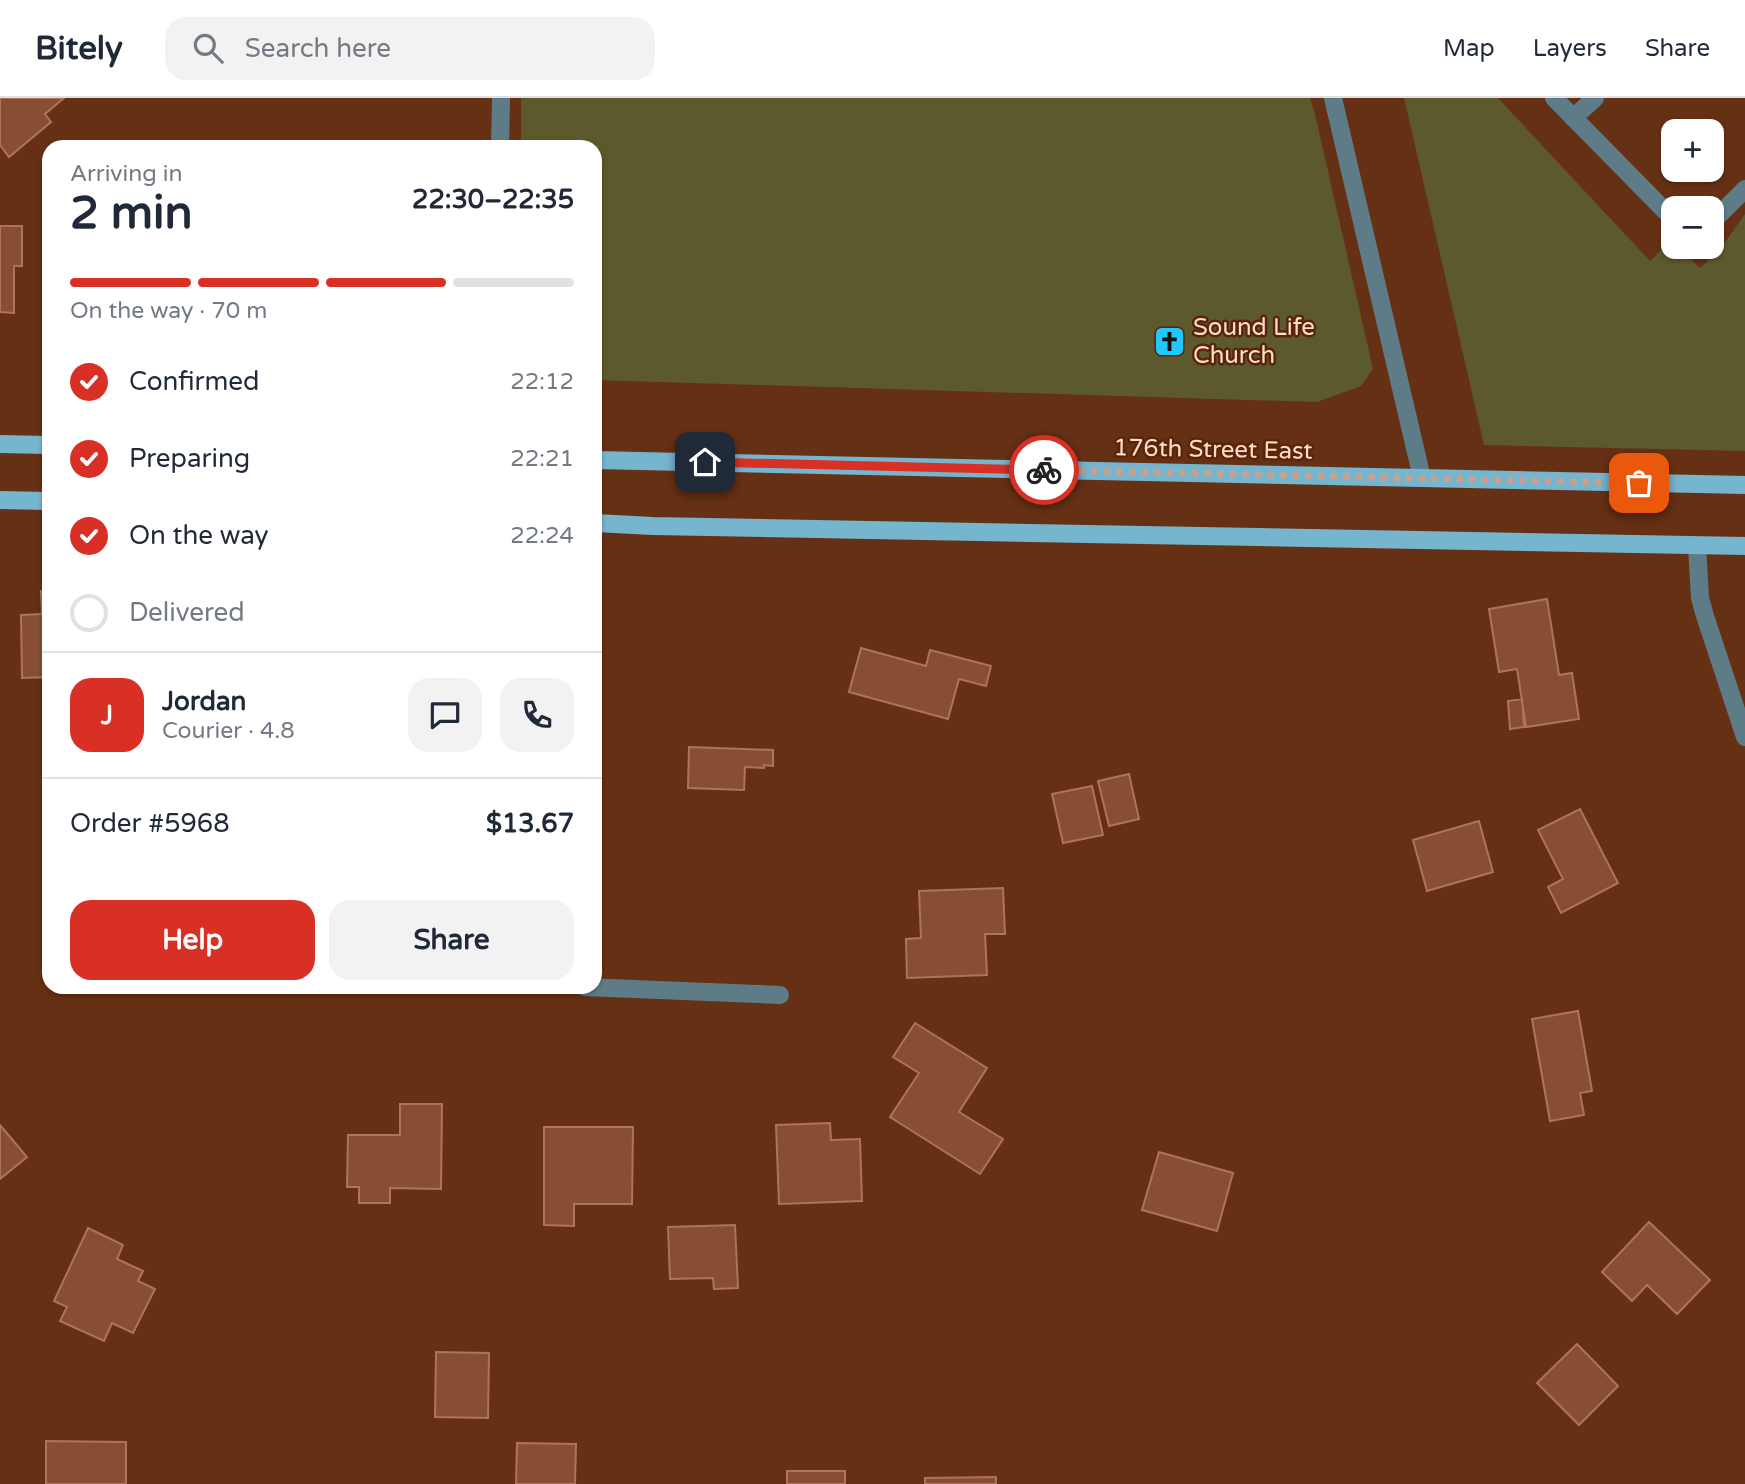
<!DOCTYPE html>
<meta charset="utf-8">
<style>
body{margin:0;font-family:"Varela Round",sans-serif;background:#f2f2f3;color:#1f2937;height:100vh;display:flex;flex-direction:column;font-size:26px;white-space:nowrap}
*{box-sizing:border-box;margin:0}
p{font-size:23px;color:#747a83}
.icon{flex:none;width:38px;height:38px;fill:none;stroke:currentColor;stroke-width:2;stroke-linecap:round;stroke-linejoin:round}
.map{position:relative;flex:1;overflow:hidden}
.panel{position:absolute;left:42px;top:42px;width:560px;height:854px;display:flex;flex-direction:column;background:#fff;border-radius:21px;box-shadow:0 2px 5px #0004}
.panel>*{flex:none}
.buttons{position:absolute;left:1661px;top:21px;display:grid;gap:14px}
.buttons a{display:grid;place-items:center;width:63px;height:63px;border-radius:14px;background:#fff;box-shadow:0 2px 5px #0004;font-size:35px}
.pin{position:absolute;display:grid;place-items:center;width:60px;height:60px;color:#fff;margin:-30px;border-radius:14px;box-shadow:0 4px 10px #0006}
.courier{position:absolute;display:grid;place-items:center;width:70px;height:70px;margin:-35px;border:5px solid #d93025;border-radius:50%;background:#fff;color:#222;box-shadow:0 2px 9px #0007}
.summary em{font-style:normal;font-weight:700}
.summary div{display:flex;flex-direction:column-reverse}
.summary{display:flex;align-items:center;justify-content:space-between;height:119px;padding:0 28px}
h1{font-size:46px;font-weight:700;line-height:52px}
.bar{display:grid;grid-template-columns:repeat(4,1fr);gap:10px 7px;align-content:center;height:84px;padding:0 28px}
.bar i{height:9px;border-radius:5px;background:#e0e1e3}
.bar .active{background:#d93025}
.bar p{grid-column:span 4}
.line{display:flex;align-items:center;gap:18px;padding:0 28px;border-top:2px solid #e0e1e3}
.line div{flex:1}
.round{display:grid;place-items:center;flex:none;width:74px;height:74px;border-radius:21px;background:#f2f2f3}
ol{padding:0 28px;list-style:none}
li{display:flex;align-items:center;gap:21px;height:77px}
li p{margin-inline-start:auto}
li .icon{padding:7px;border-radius:50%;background:#d93025;color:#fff;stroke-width:4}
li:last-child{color:#747a83}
li i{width:38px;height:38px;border:4px solid #e0e1e3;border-radius:50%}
.cta{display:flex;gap:14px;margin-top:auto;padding:14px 28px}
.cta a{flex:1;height:80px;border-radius:21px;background:#d93025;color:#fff;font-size:28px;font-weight:700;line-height:80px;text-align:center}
.cta a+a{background:#f2f2f3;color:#1f2937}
header{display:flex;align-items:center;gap:42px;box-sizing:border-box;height:98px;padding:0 35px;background:#fff;border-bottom:2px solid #e0e1e3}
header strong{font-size:33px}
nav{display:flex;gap:38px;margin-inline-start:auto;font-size:24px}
.search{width:490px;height:63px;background:#f2f2f3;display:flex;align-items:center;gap:18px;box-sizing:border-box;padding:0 24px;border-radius:21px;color:#747a83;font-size:26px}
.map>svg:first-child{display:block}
.green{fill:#5c592c}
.building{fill:#874e33;stroke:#b07357;stroke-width:2}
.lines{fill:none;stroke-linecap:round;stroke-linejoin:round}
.minor{stroke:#5e7c88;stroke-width:18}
.major{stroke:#76b5ce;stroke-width:18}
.done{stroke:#c9a08c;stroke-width:7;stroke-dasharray:0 12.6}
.route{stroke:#d93025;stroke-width:9}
.labels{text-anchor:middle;stroke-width:5;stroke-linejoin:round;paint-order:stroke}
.poi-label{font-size:24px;fill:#fedccd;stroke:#5a2507;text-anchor:start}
.street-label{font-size:24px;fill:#fedccd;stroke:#5a2507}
</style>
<header>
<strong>Bitely</strong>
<div class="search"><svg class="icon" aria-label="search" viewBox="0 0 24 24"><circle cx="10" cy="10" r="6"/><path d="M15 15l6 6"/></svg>Search here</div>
<nav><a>Map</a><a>Layers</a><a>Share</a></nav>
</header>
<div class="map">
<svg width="1745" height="1386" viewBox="0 0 1745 1386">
<rect width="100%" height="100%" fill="#663014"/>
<path class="green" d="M 521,0 L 1310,0 L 1315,16 L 1373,271 L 1361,288 L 1317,304 L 595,282 L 595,49 L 521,49 Z
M 1404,0 L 1498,0 L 1650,163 L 1671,142 L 1673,144 L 1673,149 L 1678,149 L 1700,170 L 1720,151 L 1745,116 L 1745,353 L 1484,347 Z"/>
<path class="building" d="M 0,0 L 64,0 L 45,16 L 51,24 L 9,59 L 0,47 Z
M 0,128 L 22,128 L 22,168 L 14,168 L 14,215 L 0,214 Z
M 41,493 L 49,493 L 49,579 L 22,580 L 21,517 L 42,516 Z
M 1547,501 L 1559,577 L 1572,575 L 1579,621 L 1526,629 L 1517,571 L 1499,574 L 1489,511 Z
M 861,550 L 926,568 L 930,552 L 991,568 L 986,588 L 959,581 L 948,621 L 849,594 Z
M 1522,601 L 1524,629 L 1510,631 L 1508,603 Z
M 689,649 L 773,652 L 773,668 L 764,667 L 764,670 L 745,669 L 744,692 L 688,690 Z
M 1129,676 L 1139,721 L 1109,728 L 1098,683 Z
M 1092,688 L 1103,737 L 1063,745 L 1052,696 Z
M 1580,711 L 1618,785 L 1561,815 L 1548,789 L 1563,781 L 1538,732 Z
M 1479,723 L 1493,774 L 1427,793 L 1413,742 Z
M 1003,790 L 1005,836 L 985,836 L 987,877 L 907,880 L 906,841 L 921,840 L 919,793 Z
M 1578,913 L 1592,993 L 1580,995 L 1584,1017 L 1550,1023 L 1532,921 Z
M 915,925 L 987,970 L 959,1014 L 1003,1041 L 980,1076 L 890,1019 L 919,975 L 893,959 Z
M 400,1006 L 442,1006 L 441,1091 L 390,1090 L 390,1105 L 359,1105 L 359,1089 L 347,1089 L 348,1037 L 400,1037 Z
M 830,1025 L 831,1042 L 860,1041 L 862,1103 L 779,1106 L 776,1027 Z
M 0,1027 L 27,1059 L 0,1081 Z
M 544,1029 L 633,1029 L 632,1106 L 574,1106 L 574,1128 L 544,1127 Z
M 1159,1054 L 1233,1075 L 1217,1133 L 1142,1112 Z
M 1649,1124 L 1710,1182 L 1677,1216 L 1647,1187 L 1632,1203 L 1602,1174 Z
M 735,1127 L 738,1190 L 714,1191 L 713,1180 L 670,1181 L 668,1129 Z
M 88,1130 L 123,1147 L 117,1161 L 143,1173 L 138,1183 L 155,1191 L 133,1235 L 112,1225 L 104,1243 L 60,1223 L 67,1209 L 54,1203 Z
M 1577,1246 L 1618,1288 L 1579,1327 L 1537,1285 Z
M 436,1254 L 489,1255 L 488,1320 L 435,1319 Z
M 46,1343 L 126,1344 L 126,1386 L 46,1386 Z
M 517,1345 L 576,1346 L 575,1386 L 516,1386 Z
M 787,1373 L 845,1373 L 845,1386 L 787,1386 Z
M 996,1379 L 996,1386 L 925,1386 L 925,1380 Z"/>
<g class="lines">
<path class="minor" d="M 1333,0 L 1422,380
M 1554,0 L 1673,121
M 1573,20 L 1595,0
M 500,49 L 501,0
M 1712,124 L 1745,91
M 1697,448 L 1700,500 L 1705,518 L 1745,639
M 584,889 L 780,897"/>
<path class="major" d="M 0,346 L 49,347
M 595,362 L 1745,387
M 0,402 L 49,403
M 595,425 L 653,428 L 1745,448"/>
</g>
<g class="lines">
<path class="done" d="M 1044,372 L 1639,385"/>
<path class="route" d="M 705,364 L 1044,372"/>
</g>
<defs>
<symbol id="church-square" viewBox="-11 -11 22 22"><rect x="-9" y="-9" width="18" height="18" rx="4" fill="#1fc9fd" stroke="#5a2507"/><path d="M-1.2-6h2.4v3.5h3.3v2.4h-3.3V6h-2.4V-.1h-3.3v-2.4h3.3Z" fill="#111"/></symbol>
</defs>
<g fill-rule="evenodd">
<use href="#church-square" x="1152" y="226" width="35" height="35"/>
</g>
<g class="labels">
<g class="poi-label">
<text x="1193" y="237">Sound Life<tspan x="1193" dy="28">Church</tspan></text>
</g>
<g class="street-label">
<text transform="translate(1213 351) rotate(1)" y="8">176th Street East</text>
</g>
</g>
</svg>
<div class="buttons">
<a>+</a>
<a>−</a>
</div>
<div class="pin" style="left:1639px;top:385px;background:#ea580c"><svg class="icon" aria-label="bag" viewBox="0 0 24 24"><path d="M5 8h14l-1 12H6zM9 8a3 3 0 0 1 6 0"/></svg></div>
<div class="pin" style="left:705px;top:364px;background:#1f2937"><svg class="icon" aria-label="home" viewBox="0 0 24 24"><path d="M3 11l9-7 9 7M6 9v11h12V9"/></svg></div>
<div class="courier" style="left:1044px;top:372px"><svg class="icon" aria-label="bike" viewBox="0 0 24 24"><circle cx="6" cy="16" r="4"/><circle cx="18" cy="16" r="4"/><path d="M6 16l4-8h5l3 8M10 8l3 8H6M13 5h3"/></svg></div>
<section class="panel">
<div class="summary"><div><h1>2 min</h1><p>Arriving in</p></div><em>22:30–22:35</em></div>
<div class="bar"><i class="active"></i><i class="active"></i><i class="active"></i><i></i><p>On the way · 70 m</p></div>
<ol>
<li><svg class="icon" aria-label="check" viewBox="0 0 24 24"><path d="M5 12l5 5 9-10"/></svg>Confirmed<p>22:12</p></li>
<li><svg class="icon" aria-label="check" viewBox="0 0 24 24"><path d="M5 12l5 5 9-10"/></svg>Preparing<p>22:21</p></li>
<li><svg class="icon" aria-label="check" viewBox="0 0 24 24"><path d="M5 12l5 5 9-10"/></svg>On the way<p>22:24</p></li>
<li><i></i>Delivered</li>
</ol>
<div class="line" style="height:126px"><b class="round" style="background:#d93025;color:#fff">J</b><div><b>Jordan</b><p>Courier · 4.8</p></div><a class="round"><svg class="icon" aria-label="chat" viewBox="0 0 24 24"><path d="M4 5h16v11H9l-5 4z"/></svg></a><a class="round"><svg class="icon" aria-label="phone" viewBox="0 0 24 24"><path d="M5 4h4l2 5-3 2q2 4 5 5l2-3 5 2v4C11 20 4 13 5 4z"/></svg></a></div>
<div class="line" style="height:91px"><div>Order #5968</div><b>$13.67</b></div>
<div class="cta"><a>Help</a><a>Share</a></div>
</section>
</div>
